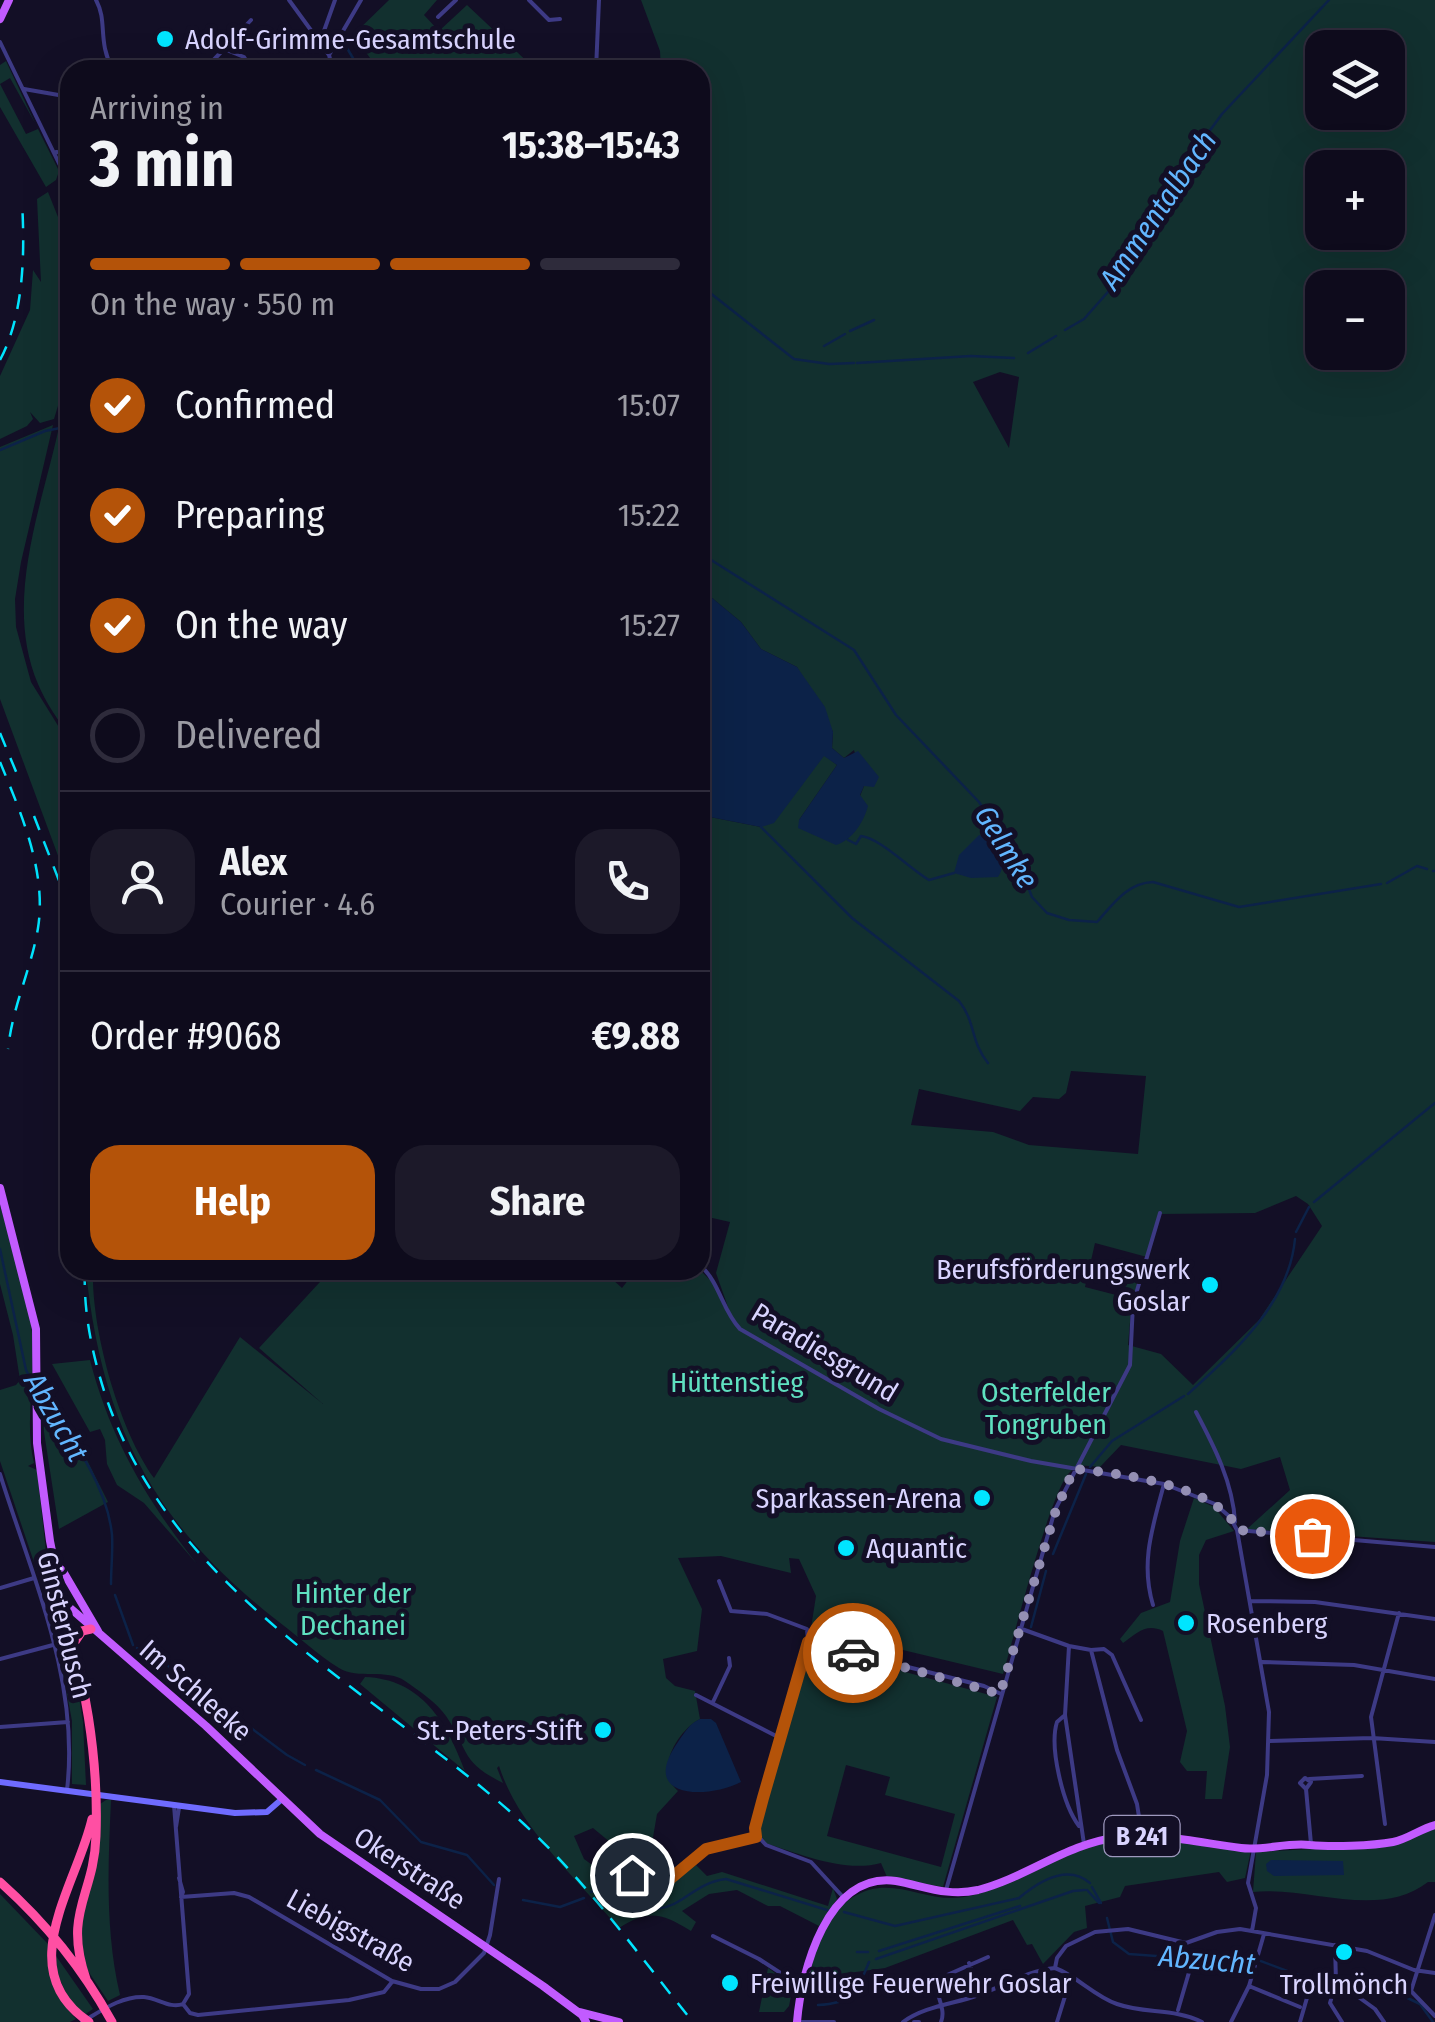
<!DOCTYPE html>
<meta charset="utf-8">
<style>
body{margin:0;font-family:"Fira Sans Condensed",sans-serif;background:#1c1929;color:#f1f3f6;height:100vh;display:flex;flex-direction:column;font-size:38px;white-space:nowrap}
*{box-sizing:border-box;margin:0}
p{font-size:32px;color:#9b9ba3}
.icon{flex:none;width:55px;height:55px;fill:none;stroke:currentColor;stroke-width:2;stroke-linecap:round;stroke-linejoin:round}
.map{position:relative;flex:1;overflow:hidden}
.details{position:absolute;left:60px;top:60px;width:650px;height:1220px;display:flex;flex-direction:column;background:#0e0b1c;border-radius:30px;box-shadow:0 10px 40px #0002,0 0 0 2px #2e2b3b}
.details>*{flex:none}
.fabs{position:absolute;left:1305px;top:30px;display:grid;gap:20px}
.fabs a{display:grid;place-items:center;width:100px;height:100px;border-radius:20px;background:#0e0b1c;box-shadow:0 10px 40px #0002,0 0 0 2px #2e2b3b;font-size:50px}
.pin{position:absolute;display:grid;place-items:center;width:85px;height:85px;color:#fff;margin:-42px;border:5px solid #fff;border-radius:50%;box-shadow:0 2px 10px #0007}
.courier{position:absolute;display:grid;place-items:center;width:100px;height:100px;margin:-50px;border:8px solid #b45309;border-radius:50%;background:#fff;color:#222;box-shadow:0 2px 12px #0007}
.headline em{font-style:normal;font-weight:700}
.headline div{display:flex;flex-direction:column-reverse}
.headline{display:flex;align-items:center;justify-content:space-between;height:170px;padding:0 30px}
h1{font-size:65px;font-weight:700;line-height:75px}
.bar{display:grid;grid-template-columns:repeat(4,1fr);gap:15px 10px;align-content:center;height:120px;padding:0 30px}
.bar i{height:12px;border-radius:8px;background:#2e2b3b}
.bar .active{background:#b45309}
.bar p{grid-column:span 4}
.line{display:flex;align-items:center;gap:25px;padding:0 30px;border-top:2px solid #2e2b3b}
.line div{flex:1}
.round{display:grid;place-items:center;flex:none;width:105px;height:105px;border-radius:30px;background:#1c1929}
ol{padding:0 30px;list-style:none}
li{display:flex;align-items:center;gap:30px;height:110px}
li p{margin-inline-start:auto}
li .icon{padding:10px;border-radius:50%;background:#b45309;color:#fff;stroke-width:4}
li:last-child{color:#9b9ba3}
li i{width:55px;height:55px;border:5px solid #2e2b3b;border-radius:50%}
.cta{display:flex;gap:20px;margin-top:auto;padding:20px 30px}
.cta a{flex:1;height:115px;border-radius:30px;background:#b45309;color:#fff;font-size:40px;font-weight:700;line-height:115px;text-align:center}
.cta a+a{background:#1c1929;color:#f1f3f6}
.map>svg:first-child{display:block}
.green{fill:#12302f;fill-rule:evenodd}
.water{fill:#0c2248}
.lines{fill:none;stroke-linecap:round;stroke-linejoin:round}
.stream{stroke:#0c2248;stroke-width:2.5}
.street{stroke:#3d3a85;stroke-width:4}
.secondary{stroke:#6f6bff;stroke-width:6}
.primary{stroke:#c25bff;stroke-width:8}
.highway{stroke:#ff4fa3;stroke-width:9}
.rail{stroke:#00e5ff;stroke-width:2.5;stroke-dasharray:15 12;stroke-linecap:butt}
.done{stroke:#948fb3;stroke-width:10;stroke-dasharray:0 18}
.route{stroke:#b45309;stroke-width:12}
.poi-dot{fill:#00e5ff;stroke:#130f26;stroke-width:4}
.labels{text-anchor:middle;stroke-width:10;stroke-linejoin:round;paint-order:stroke}
.shield{fill:#130f26;stroke:#9e99be;stroke-width:2.5}
.shield-label{font-size:25px;font-weight:bold;fill:#d9d4ff}
.poi-label{font-size:28px;fill:#d9d4ff;stroke:#130f26;text-anchor:start}
.street-label{font-size:28px;fill:#d9d4ff;stroke:#130f26}
.park-label{font-size:28px;fill:#5fe0c0;stroke:#130f26}
.water-label{font-size:30px;font-style:italic;fill:#62b6ff;stroke:#130f26}
</style>
<div class="map">
<svg width="1435" height="2022" viewBox="0 0 1435 2022">
<rect width="100%" height="100%" fill="#130f26"/>
<path class="green" d="M 389,0 L 437,0 L 424,15 L 439,31 L 467,5 L 535,69 L 379,70 L 353,35 Z
M 641,0 L 1435,0 L 1435,1542 L 1247,1529 L 1290,1490 L 1280,1457 L 1241,1469 L 1121,1445 L 1100,1467 C 1089,1466 1079,1463 1070,1472 C 1051,1489 1013,1640 1003,1674 L 811,1628 L 816,1596 L 799,1559 L 789,1558 L 791,1573 L 721,1556 L 678,1558 L 702,1609 L 697,1651 L 663,1659 L 666,1678 L 675,1686 L 695,1691 L 700,1719 C 677,1731 654,1771 678,1791 L 657,1814 L 651,1849 L 640,1856 L 622,1852 L 593,1828 L 574,1836 L 584,1859 L 599,1870 L 666,1887 L 696,1865 L 707,1876 L 722,1872 L 828,1906 L 833,1888 L 837,1899 L 819,1926 L 780,1906 L 768,1906 L 737,1890 L 709,1894 L 682,1911 L 696,1922 L 691,1931 C 662,1913 648,1909 619,1928 C 577,1879 519,1828 499,1766 L 497,1768 L 503,1783 C 459,1761 470,1751 446,1716 C 437,1703 418,1690 405,1681 C 387,1668 358,1680 339,1668 C 318,1655 299,1637 279,1622 C 158,1528 105,1433 87,1281 L 87,1270 L 93,1270 C 91,1329 119,1430 154,1478 L 240,1337 L 323,1404 L 259,1348 L 331,1270 L 602,1270 L 622,1288 L 636,1270 L 700,1270 L 714,1284 L 734,1324 L 716,1273 L 730,1222 L 708,1217 L 700,1225 L 700,1100 L 703,1100 L 705,1093 L 700,1091 L 700,815 L 761,827 L 824,755 L 837,765 L 799,820 L 860,796 L 864,786 L 854,750 L 844,758 L 832,748 L 833,732 L 797,667 L 761,649 L 741,622 L 700,588 L 700,70 L 661,70 L 660,51 ZM 1322,48 L 1388,48 L 1388,112 L 1322,112 ZM 1322,168 L 1388,168 L 1388,232 L 1322,232 ZM 1322,288 L 1388,288 L 1388,352 L 1322,352 ZM 1000,372 L 1019,377 L 1009,448 L 973,382 ZM 1071,1071 L 1146,1076 L 1138,1154 L 1029,1145 L 993,1132 L 911,1125 L 919,1089 L 1020,1111 L 1033,1097 L 1059,1099 L 1066,1093 ZM 1296,1196 L 1308,1204 L 1322,1226 L 1259,1320 L 1193,1385 L 1161,1354 L 1128,1345 L 1132,1299 L 1144,1267 L 1128,1263 L 1120,1296 L 1085,1287 L 1095,1243 L 1147,1257 L 1159,1214 L 1255,1213 Z
M 6,61 L 35,123 L 10,78 L 0,84 L 26,134 L 38,129 L 59,171 L 56,180 L 46,187 L 0,107 L 0,65 Z
M 48,192 L 62,227 L 70,265 L 70,366 L 54,419 L 40,423 L 30,412 L 33,419 L 27,426 L 0,439 L 0,376 L 30,310 L 33,270 L 41,282 L 37,199 Z
M 70,416 L 70,737 C 58,720 46,703 38,684 C 2,599 44,502 61,418 Z
M 53,425 L 21,562 L 15,599 L 16,627 L 31,682 L 70,745 L 70,888 L 0,699 L 0,447 Z
M 0,1205 C 11,1246 29,1290 32,1333 C 36,1377 24,1422 34,1463 L 28,1466 L 37,1470 L 47,1561 L 73,1660 L 83,1722 L 86,1785 L 72,1784 L 72,1721 L 59,1651 L 47,1601 L 0,1461 L 0,1390 L 16,1385 L 20,1380 L 13,1335 L 0,1284 Z
M 90,1360 C 110,1438 147,1501 197,1564 L 144,1503 L 117,1485 L 107,1464 L 105,1440 L 100,1429 L 90,1432 L 52,1364 Z
M 43,1397 L 81,1448 L 108,1502 L 59,1529 L 44,1432 Z
M 1194,1498 L 1214,1507 L 1234,1531 L 1206,1540 L 1199,1555 L 1199,1584 L 1225,1706 L 1230,1747 L 1222,1799 L 1205,1799 L 1207,1771 L 1187,1771 L 1180,1762 L 1187,1731 L 1163,1631 C 1146,1623 1137,1633 1123,1643 L 1120,1639 L 1141,1613 L 1170,1602 L 1180,1541 Z
M 810,1646 L 997,1697 L 943,1887 L 887,1877 L 881,1863 C 845,1873 800,1854 765,1843 L 761,1838 L 761,1818 ZM 846,1765 L 890,1777 L 885,1795 L 955,1814 L 941,1867 L 827,1836 Z
M 365,1677 C 422,1679 447,1723 465,1771 L 360,1684 Z
M 106,1800 L 111,1800 C 108,1866 105,1931 120,1995 L 108,2001 L 88,1971 L 79,1945 L 100,1804 Z
M 1435,1828 L 1435,1882 L 1428,1882 C 1379,1920 1309,1886 1253,1892 L 1256,1852 L 1384,1845 Z
M 1160,1839 L 1251,1850 L 1245,1878 L 1227,1882 L 1219,1872 L 1125,1886 L 1120,1897 L 1085,1906 L 1087,1928 L 1074,1932 L 1043,1964 L 1032,1944 L 1027,1945 L 1013,1920 L 885,1968 L 834,1975 L 809,1983 C 812,1955 827,1913 853,1897 C 892,1873 925,1904 964,1897 C 995,1892 1021,1875 1049,1862 C 1085,1845 1120,1838 1160,1839 Z
M 0,1894 L 47,1943 L 93,2009 L 84,2015 L 70,2002 L 48,1953 C 48,1979 59,2000 76,2019 L 70,2022 L 0,2022 Z
M 768,1968 L 793,1986 L 789,2006 L 784,2012 L 759,2012 Z"/>
<path class="water" d="M 700,588 L 741,622 L 761,649 L 797,667 L 825,707 L 833,732 L 832,748 L 844,758 L 858,751 L 879,777 L 874,787 L 864,786 L 860,795 L 868,806 C 864,821 853,840 836,845 L 798,828 L 799,820 L 837,765 L 824,756 L 774,823 L 761,827 L 700,815 Z
M 979,835 C 998,841 1010,859 998,877 L 971,878 L 954,873 L 959,855 Z
M 700,1719 L 711,1719 L 716,1723 L 741,1782 C 705,1800 638,1798 678,1742 C 685,1732 689,1724 700,1719 Z
M 1271,1860 L 1343,1861 L 1344,1875 L 1274,1876 L 1267,1871 L 1266,1864 Z"/>
<g class="lines">
<path class="stream" d="M 344,43 L 360,70
M 700,285 L 794,359 L 829,364 L 854,363
M 1065,330 L 1084,319 L 1115,284 L 1172,182 L 1222,114 L 1329,0
M 850,331 L 874,320
M 824,346 L 845,334
M 1028,353 L 1056,336
M 857,363 L 971,356 L 1014,358
M 0,450 L 45,431 L 70,426
M 700,553 L 854,650 L 896,715 L 979,802 L 1015,854 L 1032,897 L 1047,913 L 1069,920 L 1097,922 C 1113,904 1127,883 1153,882 L 1239,907 L 1381,884
M 761,827 L 852,918 L 959,1001 C 976,1022 970,1041 988,1063
M 848,840 L 856,844 L 861,836 C 880,838 910,869 929,880 L 954,873
M 1433,871 L 1435,871
M 1387,883 L 1417,866 L 1427,869
M 1314,1202 L 1435,1103
M 1296,1232 L 1309,1207
M 0,1249 L 26,1370 L 33,1383
M 40,1393 C 69,1435 107,1483 112,1535 C 113,1551 111,1568 111,1584
M 1188,1394 C 1234,1352 1289,1304 1295,1239
M 1090,1467 L 1112,1441 L 1184,1396
M 1053,1554 L 1086,1474
M 115,1595 L 133,1645
M 1031,1627 L 1046,1571
M 137,1648 L 167,1665 L 287,1755 L 305,1765
M 316,1770 L 380,1800 L 421,1842 L 467,1855 L 494,1885
M 1092,1887 L 1101,1903
M 1087,1890 L 1099,1903
M 591,1892 L 596,1890 C 623,1905 652,1919 681,1900 C 696,1890 708,1881 726,1879 L 827,1910
M 523,1900 L 560,1907 L 584,1898
M 844,1912 L 895,1926 L 1019,1898 C 1038,1882 1067,1863 1090,1883
M 1107,1918 L 1113,1942 L 1129,1954 L 1211,1960 L 1250,1957 L 1314,1981 L 1357,1978 L 1372,1981 L 1420,2004 L 1433,2022
M 879,1951 L 1020,1906
M 857,1952 L 868,1952
M 876,1959 L 1073,1891 L 1085,1890
M 818,2005 C 854,2003 856,1993 869,1962"/>
<path class="street" d="M 96,0 C 108,22 97,41 113,70
M 289,0 L 329,55 L 333,70
M 529,0 L 549,20 L 560,19
M 438,17 L 456,0
M 0,42 L 70,186
M 320,42 L 335,0
M 224,49 L 251,20
M 329,55 L 361,0
M 204,70 L 224,49 L 244,57 L 252,70
M 596,70 L 599,0
M 631,70 L 631,66
M 24,89 L 70,97
M 56,152 L 70,153
M 700,1265 C 720,1283 722,1310 740,1329 L 879,1409 L 941,1439 L 1031,1461 L 1164,1484 L 1215,1504 L 1230,1517 L 1237,1530 L 1269,1712 L 1267,1775 L 1248,1883 L 1256,1908 L 1252,1931
M 1196,1412 C 1214,1446 1233,1483 1235,1522
M 0,1474 C 32,1577 80,1680 67,1790
M 1237,1530 L 1435,1547
M 719,1581 L 731,1611 L 767,1614 L 807,1629 L 808,1642
M 0,1588 L 34,1578
M 1251,1601 L 1315,1602 L 1435,1619
M 1153,1605 C 1140,1562 1153,1526 1164,1484
M 1019,1628 L 1069,1646 L 1091,1650 L 1117,1750 L 1137,1804 L 1142,1836
M 808,1642 L 755,1833 L 766,1845 L 811,1862 L 844,1898
M 808,1642 L 984,1686 L 1001,1694
M 1069,1646 L 1065,1715 L 1084,1844
M 1091,1650 L 1104,1649 L 1112,1655 L 1141,1720
M 0,1659 L 53,1645
M 1262,1662 L 1354,1665 L 1435,1679
M 696,1695 L 780,1738
M 713,1702 L 730,1666 L 729,1658
M 1065,1715 L 1057,1722 C 1049,1747 1063,1805 1079,1826
M 0,1727 L 68,1722
M 1269,1741 L 1372,1738 L 1435,1742
M 1309,1779 L 1362,1776
M 1306,1789 L 1300,1783 L 1305,1778 L 1311,1782 L 1306,1789 L 1311,1844
M 174,1805 L 189,1994 L 183,2004
M 1385,1824 L 1371,1717 L 1399,1613
M 176,1827 L 179,1808
M 596,1859 L 607,1866 L 664,1884 L 706,1849 L 756,1837
M 179,1878 L 183,1892 L 181,1897
M 946,1890 L 1055,1510 L 1130,1365 L 1133,1304 L 1160,1213
M 181,1897 L 234,1893 L 249,1897 L 392,1981 L 421,1989 L 439,1989 L 455,1982 L 484,1953 L 490,1935 L 499,1879
M 1435,1915 L 1411,1991 L 1435,2016
M 713,1936 L 759,1959 L 802,1987
M 1335,1945 L 1336,1982 L 1330,2003 L 1342,2022
M 969,1963 L 981,1994
M 1055,1968 L 1057,1958 L 1066,1946 L 1095,1932 L 1128,1929 L 1186,1943 L 1217,1932 L 1240,1929 L 1367,1951 L 1414,1970 L 1435,1973
M 1249,1986 L 1300,2007
M 183,2004 L 190,2013 L 198,2015 L 349,2000 L 384,1992 L 392,1982
M 1178,2010 L 1192,1962
M 82,2022 C 101,2011 121,1996 144,1997 C 158,1998 170,2009 183,2004
M 799,2022 L 834,2022
M 903,2022 C 925,2006 954,2004 979,1995 C 1004,1986 1029,1970 1055,1968 C 1077,1976 1094,1996 1117,2004 C 1145,2014 1174,2008 1202,2022
M 914,2022 L 919,2022
M 941,2022 C 947,2007 933,1994 938,1979 L 988,1957
M 1057,2022 L 1071,1977
M 1231,2022 L 1249,1986 L 1264,1934
M 1300,2022 L 1311,1984 L 1346,1988 L 1375,2009 L 1384,2022"/>
<path class="secondary" d="M 0,1782 L 235,1813 L 267,1812 L 282,1799"/>
<path class="primary" d="M 0,19 L 9,0
M 0,1188 L 36,1329 L 37,1443 L 50,1541 L 62,1601 L 206,1726 L 320,1834 L 546,1988
M 57,1561 L 98,1631
M 543,1986 L 582,2015 L 586,2022
M 580,2012 L 619,2022
M 797,2022 C 801,1972 827,1871 896,1881 C 924,1886 948,1897 978,1890 C 1028,1877 1067,1843 1120,1837 C 1161,1833 1201,1843 1241,1848 C 1264,1851 1287,1842 1310,1845 C 1331,1847 1372,1846 1393,1842 C 1408,1839 1420,1829 1435,1825"/>
<path class="highway" d="M 62,1601 C 84,1678 99,1755 96,1836 C 94,1897 63,1911 86,1979
M 74,1643 L 82,1631 L 91,1629
M 0,1882 C 45,1922 83,1969 112,2022
M 89,2022 C 11,1970 77,1885 92,1819"/>
<path class="rail" d="M 0,360 C 24,315 25,253 22,202
M 0,733 L 17,774
M 0,762 C 21,813 47,872 38,928 C 31,970 13,1004 8,1049
M 34,816 L 70,909
M 85,1270 C 83,1313 93,1357 106,1397 C 175,1599 377,1689 525,1825 C 588,1883 639,1956 693,2022"/>
</g>
<g class="lines">
<path class="done" d="M 853,1653 L 1000,1694 L 1056,1510 L 1074,1469 C 1117,1473 1219,1485 1238,1530 L 1312,1536"/>
<path class="route" d="M 632,1875 L 664,1884 L 706,1849 L 756,1837 L 755,1828 L 763,1798 L 808,1642 L 853,1653"/>
</g>
<g class="poi-dot">
<circle cx="165" cy="39" r="10"/>
<circle cx="1210" cy="1285" r="10"/>
<circle cx="982" cy="1498" r="10"/>
<circle cx="846" cy="1548" r="10"/>
<circle cx="1186" cy="1623" r="10"/>
<circle cx="603" cy="1730" r="10"/>
<circle cx="1344" cy="1952" r="10"/>
<circle cx="730" cy="1983" r="10"/>
</g>
<g class="labels">
<rect class="shield" x="1104.5" y="1816" width="75" height="40" rx="8"/>
<g class="shield-label">
<text x="1142" y="1845">B 241</text>
</g>
<g class="poi-label">
<text x="185" y="49">Adolf-Grimme-Gesamtschule</text>
<text x="1190" y="1279" text-anchor="end">Berufsförderungswerk<tspan x="1190" dy="32">Goslar</tspan></text>
<text x="962" y="1508" text-anchor="end">Sparkassen-Arena</text>
<text x="866" y="1558">Aquantic</text>
<text x="1206" y="1633">Rosenberg</text>
<text x="583" y="1740" text-anchor="end">St.-Peters-Stift</text>
<text x="750" y="1993">Freiwillige Feuerwehr Goslar</text>
<text x="1344" y="1994" text-anchor="middle">Trollmönch</text>
</g>
<g class="street-label">
<text transform="translate(825 1352) rotate(31)" y="10">Paradiesgrund</text>
<text transform="translate(65 1625) rotate(76)" y="10">Ginsterbusch</text>
<text transform="translate(196 1690) rotate(41)" y="10">Im Schleeke</text>
<text transform="translate(410 1868) rotate(33)" y="10">Okerstraße</text>
<text transform="translate(351 1930) rotate(29)" y="10">Liebigstraße</text>
</g>
<g class="park-label">
<text x="737" y="1392">Hüttenstieg</text>
<text x="1046" y="1402">Osterfelder<tspan x="1046" dy="32">Tongruben</tspan></text>
<text x="353" y="1603">Hinter der<tspan x="353" dy="32">Dechanei</tspan></text>
</g>
<g class="water-label">
<text transform="translate(1158 210) rotate(-56)" y="10">Ammentalbach</text>
<text transform="translate(1006 847) rotate(58)" y="10">Gelmke</text>
<text transform="translate(56 1417) rotate(60)" y="10">Abzucht</text>
<text transform="translate(1207 1960) rotate(5)" y="10">Abzucht</text>
</g>
</g>
</svg>
<div class="fabs">
<a><svg class="icon" aria-label="layers" viewBox="0 0 24 24"><path d="M12 4l9 5-9 5-9-5zM3 14l9 5 9-5"/></svg></a>
<a>+</a>
<a>−</a>
</div>
<div class="pin" style="left:1312px;top:1536px;background:#ea580c"><svg class="icon" aria-label="bag" viewBox="0 0 24 24"><path d="M5 8h14l-1 12H6zM9 8a3 3 0 0 1 6 0"/></svg></div>
<div class="pin" style="left:632px;top:1875px;background:#1f2937"><svg class="icon" aria-label="home" viewBox="0 0 24 24"><path d="M3 11l9-7 9 7M6 9v11h12V9"/></svg></div>
<div class="courier" style="left:853px;top:1653px"><svg class="icon" aria-label="car" viewBox="0 0 24 24"><path d="M5 17H2v-5l4-1 3-4h7l3 4 3 1v5h-3M9 17h6M6 11h13"/><circle cx="7" cy="17" r="2"/><circle cx="17" cy="17" r="2"/></svg></div>
<section class="details">
<div class="headline"><div><h1>3 min</h1><p>Arriving in</p></div><em>15:38–15:43</em></div>
<div class="bar"><i class="active"></i><i class="active"></i><i class="active"></i><i></i><p>On the way · 550 m</p></div>
<ol>
<li><svg class="icon" aria-label="check" viewBox="0 0 24 24"><path d="M5 12l5 5 9-10"/></svg>Confirmed<p>15:07</p></li>
<li><svg class="icon" aria-label="check" viewBox="0 0 24 24"><path d="M5 12l5 5 9-10"/></svg>Preparing<p>15:22</p></li>
<li><svg class="icon" aria-label="check" viewBox="0 0 24 24"><path d="M5 12l5 5 9-10"/></svg>On the way<p>15:27</p></li>
<li><i></i>Delivered</li>
</ol>
<div class="line" style="height:180px"><a class="round"><svg class="icon" aria-label="person" viewBox="0 0 24 24"><circle cx="12" cy="8" r="4"/><path d="M4 21q1-7 8-7t8 7"/></svg></a><div><b>Alex</b><p>Courier · 4.6</p></div><a class="round"><svg class="icon" aria-label="phone" viewBox="0 0 24 24"><path d="M5 4h4l2 5-3 2q2 4 5 5l2-3 5 2v4C11 20 4 13 5 4z"/></svg></a></div>
<div class="line" style="height:130px"><div>Order #9068</div><b>€9.88</b></div>
<div class="cta"><a>Help</a><a>Share</a></div>
</section>
</div>
